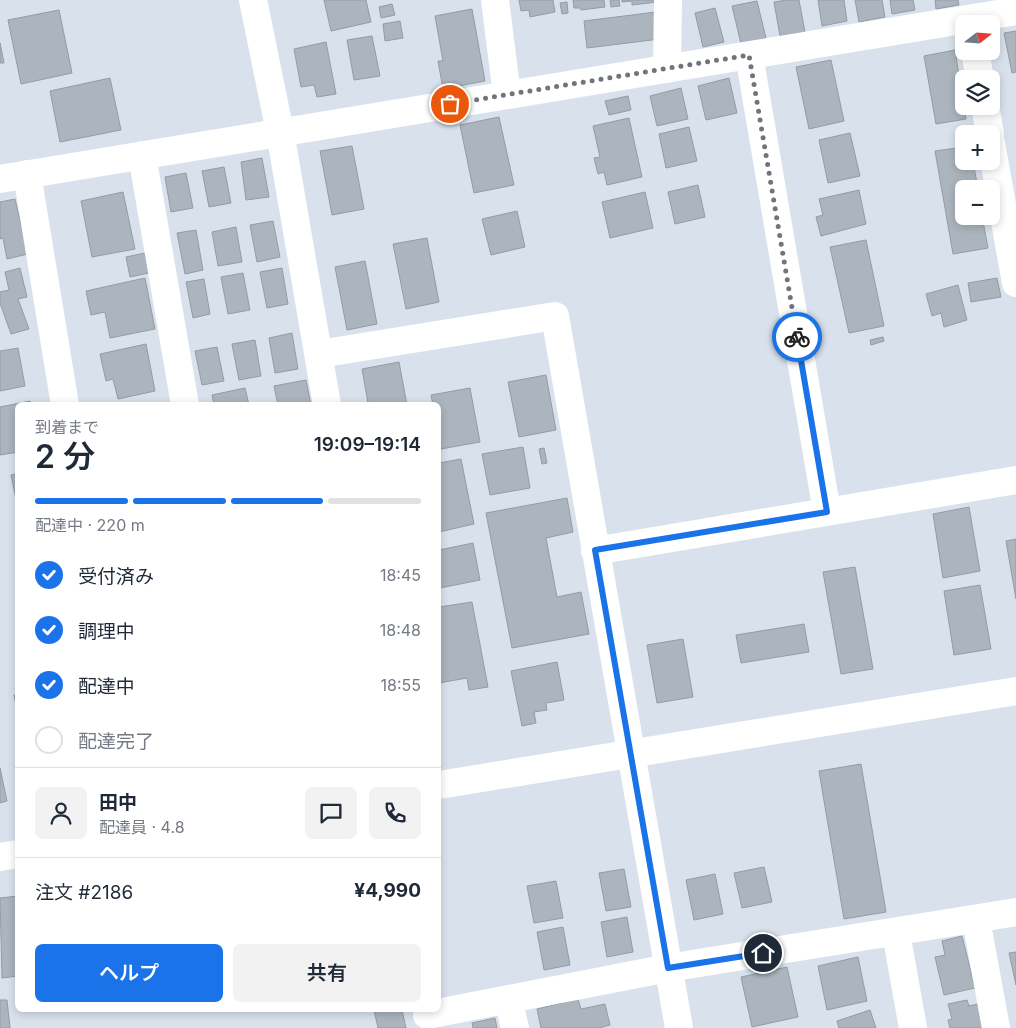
<!DOCTYPE html>
<html lang="ja">
<meta charset="utf-8">
<style>
body{margin:0;font-family:Inter,"Noto Sans JP",sans-serif;background:#f2f2f3;color:#1f2937;height:100vh;display:flex;flex-direction:column;font-size:19px;white-space:nowrap}
*{box-sizing:border-box;margin:0}
p{font-size:16px;color:#747a83}
.icon{flex:none;width:28px;height:28px;fill:none;stroke:currentColor;stroke-width:2;stroke-linecap:round;stroke-linejoin:round}
.map{position:relative;flex:1;overflow:hidden}
.sheet{position:absolute;left:15px;top:402px;width:426px;height:610px;display:flex;flex-direction:column;background:#fff;border-radius:8px;box-shadow:0 2px 8px #0003}
.sheet>*{flex:none}
.needle{width:32px;rotate:73deg}
.controls{position:absolute;left:955px;top:15px;display:grid;gap:10px}
.controls a{display:grid;place-items:center;width:45px;height:45px;border-radius:8px;background:#fff;box-shadow:0 2px 8px #0003;font-size:25px}
.pin{position:absolute;display:grid;place-items:center;width:42px;height:42px;color:#fff;margin:-21px;border:2px solid #fff;border-radius:50%;box-shadow:0 1px 5px #0007}
.courier{position:absolute;display:grid;place-items:center;width:50px;height:50px;margin:-25px;border:4px solid #1a73e8;border-radius:50%;background:#fff;color:#222;box-shadow:0 1px 6px #0007}
.summary em{font-style:normal;font-weight:600}
.summary div{display:flex;flex-direction:column-reverse}
.summary{display:flex;align-items:center;justify-content:space-between;height:85px;padding:0 20px}
h1{font-size:32px;font-weight:600;line-height:38px}
.bar{display:grid;grid-template-columns:repeat(4,1fr);gap:8px 5px;align-content:center;height:60px;padding:0 20px}
.bar i{height:6px;border-radius:4px;background:#e0e1e3}
.bar .active{background:#1a73e8}
.bar p{grid-column:span 4}
.line{display:flex;align-items:center;gap:12px;padding:0 20px;border-top:1px solid #e0e1e3}
.line div{flex:1}
.round{display:grid;place-items:center;flex:none;width:52px;height:52px;border-radius:8px;background:#f2f2f3}
ol{padding:0 20px;list-style:none}
li{display:flex;align-items:center;gap:15px;height:55px}
li p{margin-inline-start:auto}
li .icon{padding:5px;border-radius:50%;background:#1a73e8;color:#fff;stroke-width:4}
li:last-child{color:#747a83}
li i{width:28px;height:28px;border:2px solid #e0e1e3;border-radius:50%}
.button{display:flex;gap:10px;margin-top:auto;padding:10px 20px}
.button a{flex:1;height:58px;border-radius:8px;background:#1a73e8;color:#fff;font-size:20px;font-weight:600;line-height:58px;text-align:center}
.button a+a{background:#f2f2f3;color:#1f2937}
.map>svg:first-child{display:block}
.building{fill:#acb5be;stroke:#939ca5}
.lines{fill:none;stroke-linecap:round;stroke-linejoin:round}
.street{stroke:#fff;stroke-width:28}
.secondary{stroke:#fff;stroke-width:28}
.done{stroke:#70757c;stroke-width:5;stroke-dasharray:0 9}
.route{stroke:#1a73e8;stroke-width:6}
</style>
<div class="map">
<svg width="1016" height="1028" viewBox="0 0 1016 1028">
<rect width="100%" height="100%" fill="#d9e2ec"/>
<path class="building" d="M 324,0 L 366,0 L 371,22 L 331,31 Z
M 519,0 L 553,0 L 555,12 L 530,17 L 529,10 L 521,11 Z
M 573,0 L 604,0 L 605,7 L 581,10 L 580,8 L 574,8 Z
M 610,0 L 619,0 L 620,6 L 611,7 Z
M 622,0 L 657,0 L 657,2 L 632,5 L 632,1 L 622,2 Z
M 787,0 L 799,0 L 805,32 L 780,36 L 774,2 Z
M 818,0 L 844,0 L 847,21 L 822,26 Z
M 855,0 L 882,0 L 885,17 L 859,22 Z
M 890,0 L 913,0 L 915,10 L 892,14 Z
M 935,0 L 958,0 L 959,5 L 936,9 Z
M 757,1 L 766,38 L 741,44 L 732,6 Z
M 567,2 L 568,13 L 562,14 L 560,3 Z
M 392,4 L 395,15 L 381,18 L 379,7 Z
M 715,8 L 724,42 L 703,47 L 695,13 Z
M 472,9 L 485,81 L 443,89 L 438,61 L 443,61 L 435,16 Z
M 59,10 L 72,73 L 21,84 L 8,20 Z
M 656,12 L 660,39 L 587,48 L 584,21 Z
M 400,21 L 403,38 L 385,41 L 383,24 Z
M 1016,31 L 1016,72 L 1012,73 L 1004,33 Z
M 372,36 L 380,76 L 354,80 L 347,40 Z
M 326,42 L 336,94 L 317,97 L 314,85 L 301,87 L 294,49 Z
M 0,43 L 4,63 L 0,63 Z
M 955,50 L 966,119 L 936,124 L 924,56 Z
M 831,60 L 844,121 L 809,129 L 796,67 Z
M 110,78 L 121,130 L 60,142 L 50,91 Z
M 729,78 L 737,113 L 706,120 L 698,86 Z
M 681,88 L 688,119 L 657,126 L 650,96 Z
M 628,96 L 631,110 L 609,115 L 605,101 Z
M 499,117 L 514,185 L 474,193 L 460,125 Z
M 629,118 L 642,177 L 607,185 L 604,172 L 598,174 L 594,158 L 600,157 L 593,126 Z
M 689,127 L 697,161 L 666,168 L 659,134 Z
M 850,133 L 860,176 L 828,183 L 819,140 Z
M 352,146 L 364,209 L 332,215 L 320,151 Z
M 964,147 L 964,161 L 973,161 L 978,189 L 964,189 L 964,216 L 982,216 L 988,248 L 953,254 L 935,151 Z
M 262,158 L 269,197 L 246,200 L 241,162 Z
M 224,167 L 231,203 L 209,207 L 202,171 Z
M 186,173 L 193,208 L 171,212 L 165,177 Z
M 698,185 L 705,217 L 675,224 L 668,192 Z
M 859,190 L 866,224 L 821,236 L 816,217 L 823,215 L 819,199 Z
M 123,192 L 135,249 L 92,257 L 81,201 Z
M 645,192 L 653,228 L 610,238 L 602,202 Z
M 15,199 L 28,254 L 7,259 L 3,238 L 0,239 L 0,202 Z
M 517,211 L 525,247 L 491,255 L 482,219 Z
M 273,221 L 280,257 L 257,262 L 250,225 Z
M 236,227 L 242,262 L 218,266 L 212,232 Z
M 196,230 L 203,270 L 185,274 L 177,233 Z
M 427,238 L 439,302 L 406,309 L 393,244 Z
M 866,240 L 884,326 L 849,333 L 830,247 Z
M 145,253 L 149,273 L 130,277 L 126,257 Z
M 365,261 L 377,324 L 347,330 L 335,267 Z
M 20,268 L 27,297 L 18,299 L 29,329 L 11,334 L 0,303 L 0,292 L 9,290 L 5,272 Z
M 282,268 L 288,304 L 267,308 L 260,272 Z
M 243,273 L 250,310 L 228,314 L 221,277 Z
M 145,278 L 155,329 L 110,338 L 105,312 L 91,315 L 86,291 Z
M 997,278 L 1001,297 L 971,302 L 968,283 Z
M 204,279 L 210,314 L 193,318 L 186,282 Z
M 958,285 L 967,320 L 944,327 L 941,313 L 932,316 L 926,294 Z
M 292,333 L 298,369 L 275,373 L 269,338 Z
M 883,337 L 884,341 L 871,345 L 870,340 Z
M 255,340 L 261,376 L 239,380 L 232,344 Z
M 146,344 L 155,391 L 118,399 L 113,379 L 106,381 L 100,354 Z
M 217,347 L 224,381 L 202,385 L 195,351 Z
M 18,348 L 25,386 L 0,391 L 0,351 Z
M 399,362 L 407,405 L 362,405 L 368,403 L 362,369 Z
M 546,375 L 556,430 L 519,437 L 508,382 Z
M 306,380 L 311,405 L 278,405 L 274,386 Z
M 245,388 L 249,405 L 214,405 L 212,395 Z
M 470,388 L 480,442 L 441,449 L 439,435 L 439,405 L 433,405 L 431,395 Z
M 30,401 L 31,405 L 18,405 L 18,452 L 0,455 L 0,407 Z
M 523,447 L 530,488 L 490,495 L 482,454 Z
M 544,448 L 547,463 L 542,464 L 539,449 Z
M 461,459 L 474,524 L 439,532 L 439,463 Z
M 18,474 L 18,509 L 11,475 Z
M 567,498 L 573,532 L 546,538 L 557,597 L 581,592 L 589,634 L 512,648 L 486,513 Z
M 969,507 L 980,571 L 943,578 L 933,514 Z
M 1016,539 L 1016,599 L 1006,541 Z
M 473,543 L 480,580 L 440,588 L 439,550 Z
M 855,567 L 873,669 L 841,674 L 823,572 Z
M 980,585 L 991,649 L 954,655 L 944,591 Z
M 472,602 L 488,687 L 469,690 L 467,678 L 439,683 L 439,607 Z
M 804,624 L 809,652 L 741,663 L 736,635 Z
M 683,639 L 693,697 L 657,703 L 647,645 Z
M 557,662 L 564,700 L 546,703 L 547,710 L 534,712 L 536,723 L 522,726 L 511,671 Z
M 14,695 L 18,695 L 18,715 Z
M 861,764 L 886,912 L 844,919 L 819,771 Z
M 0,768 L 7,801 L 0,803 Z
M 764,867 L 772,902 L 742,908 L 734,873 Z
M 624,869 L 631,907 L 606,911 L 599,873 Z
M 715,874 L 723,914 L 694,920 L 686,880 Z
M 556,881 L 563,918 L 534,923 L 527,886 Z
M 18,896 L 18,976 L 2,978 L 0,898 Z
M 627,917 L 633,952 L 607,957 L 601,922 Z
M 563,927 L 570,965 L 544,970 L 537,932 Z
M 962,936 L 975,988 L 944,995 L 935,957 L 945,955 L 942,941 Z
M 1016,952 L 1016,985 L 1009,953 Z
M 858,957 L 867,1001 L 827,1010 L 818,966 Z
M 787,967 L 798,1017 L 752,1027 L 741,977 Z
M 578,999 L 581,1009 L 605,1004 L 610,1025 L 599,1028 L 541,1028 L 537,1009 Z
M 0,1000 L 7,1000 L 10,1028 L 0,1028 Z
M 967,1000 L 969,1006 L 978,1004 L 984,1028 L 950,1028 L 948,1020 L 952,1019 L 948,1004 Z
M 374,1010 L 402,1010 L 406,1028 L 378,1028 Z
M 870,1010 L 876,1028 L 839,1028 L 837,1021 Z
M 495,1018 L 497,1028 L 473,1028 L 472,1023 Z"/>
<g class="lines">
<path class="street" d="M 253,0 L 280,132 L 327,405
M 495,0 L 507,95
M 975,51 L 980,79
M 749,55 L 827,512
M 667,69 L 668,0
M 985,106 L 990,134
M 991,143 L 1016,283
M 142,155 L 185,405
M 27,174 L 65,405
M 0,179 L 1016,11
M 319,354 L 555,316 L 679,1028
M 595,551 L 1016,480
M 976,919 L 996,1028
M 896,933 L 913,1028
M 508,999 L 515,1028
M 427,1015 L 668,968 L 1016,912"/>
<path class="secondary" d="M 439,785 L 1016,691
M 0,857 L 18,854"/>
</g>
<g class="lines">
<path class="done" d="M 450,104 L 749,55 L 797,337"/>
<path class="route" d="M 763,953 L 668,968 L 595,550 L 827,512 L 797,337"/>
</g>
</svg>
<div class="controls">
<a><svg class="needle" viewBox="-14 -14 28 28"><path d="M0-13l5 13h-10z" fill="#e53935"/><path d="M0 13l5-13h-10z" fill="#747a83"/></svg></a>
<a><svg class="icon" aria-label="layers" viewBox="0 0 24 24"><path d="M12 4l9 5-9 5-9-5zM3 14l9 5 9-5"/></svg></a>
<a>+</a>
<a>−</a>
</div>
<div class="pin" style="left:450px;top:104px;background:#ea580c"><svg class="icon" aria-label="bag" viewBox="0 0 24 24"><path d="M5 8h14l-1 12H6zM9 8a3 3 0 0 1 6 0"/></svg></div>
<div class="pin" style="left:763px;top:953px;background:#1f2937"><svg class="icon" aria-label="home" viewBox="0 0 24 24"><path d="M3 11l9-7 9 7M6 9v11h12V9"/></svg></div>
<div class="courier" style="left:797px;top:337px"><svg class="icon" aria-label="bike" viewBox="0 0 24 24"><circle cx="6" cy="16" r="4"/><circle cx="18" cy="16" r="4"/><path d="M6 16l4-8h5l3 8M10 8l3 8H6M13 5h3"/></svg></div>
<section class="sheet">
<div class="summary"><div><h1>2 分</h1><p>到着まで</p></div><em>19:09–19:14</em></div>
<div class="bar"><i class="active"></i><i class="active"></i><i class="active"></i><i></i><p>配達中 · 220 m</p></div>
<ol>
<li><svg class="icon" aria-label="check" viewBox="0 0 24 24"><path d="M5 12l5 5 9-10"/></svg>受付済み<p>18:45</p></li>
<li><svg class="icon" aria-label="check" viewBox="0 0 24 24"><path d="M5 12l5 5 9-10"/></svg>調理中<p>18:48</p></li>
<li><svg class="icon" aria-label="check" viewBox="0 0 24 24"><path d="M5 12l5 5 9-10"/></svg>配達中<p>18:55</p></li>
<li><i></i>配達完了</li>
</ol>
<div class="line" style="height:90px"><a class="round"><svg class="icon" aria-label="person" viewBox="0 0 24 24"><circle cx="12" cy="8" r="4"/><path d="M4 21q1-7 8-7t8 7"/></svg></a><div><b>田中</b><p>配達員 · 4.8</p></div><a class="round"><svg class="icon" aria-label="chat" viewBox="0 0 24 24"><path d="M4 5h16v11H9l-5 4z"/></svg></a><a class="round"><svg class="icon" aria-label="phone" viewBox="0 0 24 24"><path d="M5 4h4l2 5-3 2q2 4 5 5l2-3 5 2v4C11 20 4 13 5 4z"/></svg></a></div>
<div class="line" style="height:65px"><div>注文 #2186</div><b>¥4,990</b></div>
<div class="button"><a>ヘルプ</a><a>共有</a></div>
</section>
</div>
